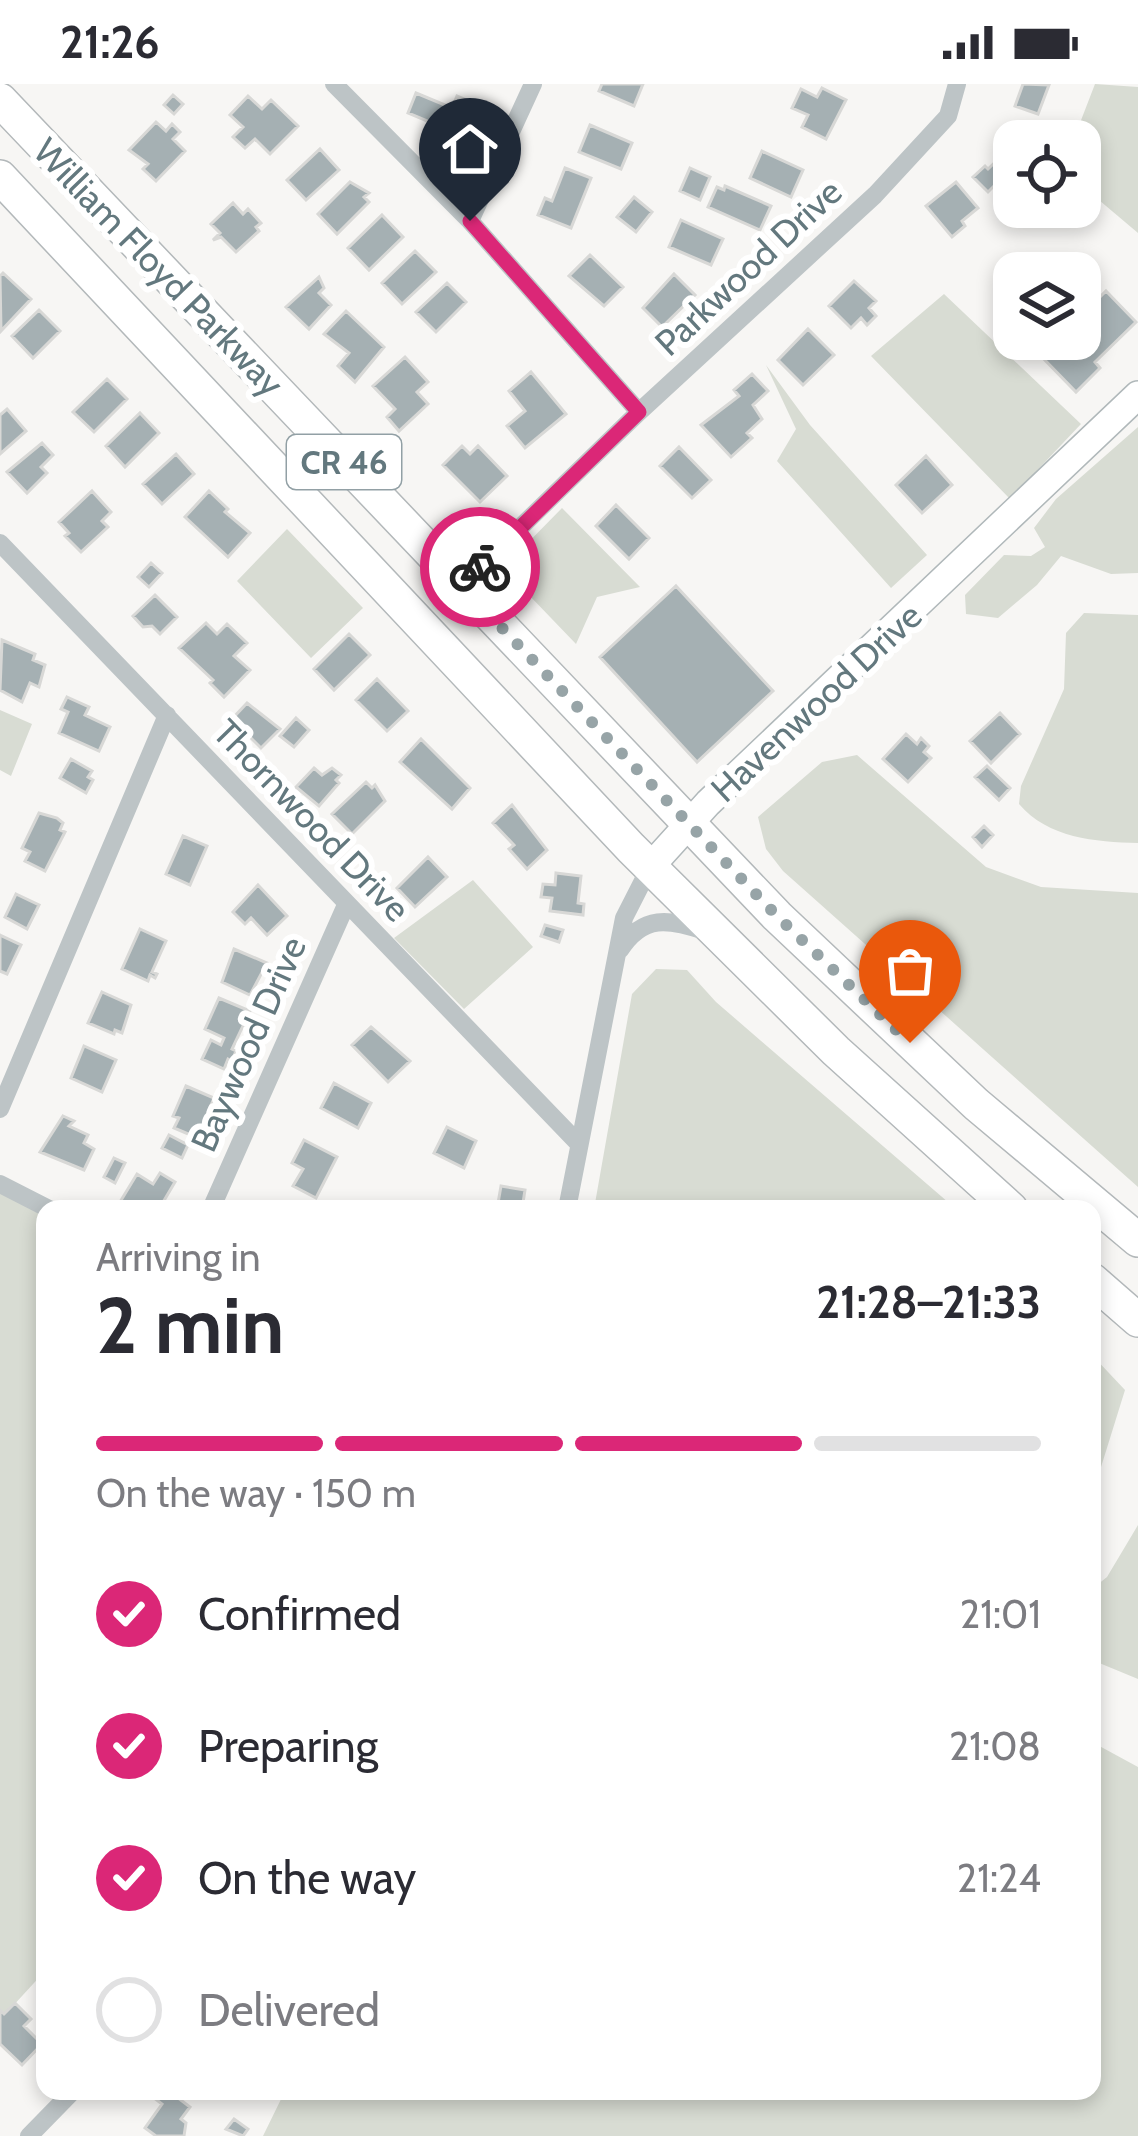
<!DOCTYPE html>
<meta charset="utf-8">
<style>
body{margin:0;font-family:Cabin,sans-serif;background:#f7f7f7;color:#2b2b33;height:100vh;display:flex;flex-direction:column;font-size:45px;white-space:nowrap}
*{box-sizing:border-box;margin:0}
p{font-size:39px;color:#7c7c81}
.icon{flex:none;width:66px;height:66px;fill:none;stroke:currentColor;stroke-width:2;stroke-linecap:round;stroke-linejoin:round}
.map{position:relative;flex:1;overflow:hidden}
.details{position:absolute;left:36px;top:1116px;width:1065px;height:900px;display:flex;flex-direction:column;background:#fff;border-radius:24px;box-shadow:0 6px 18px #0003}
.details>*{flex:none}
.tools{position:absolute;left:993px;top:36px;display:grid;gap:24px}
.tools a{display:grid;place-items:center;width:108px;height:108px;border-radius:24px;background:#fff;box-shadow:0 6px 18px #0003;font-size:60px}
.pin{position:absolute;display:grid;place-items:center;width:102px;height:102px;color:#fff;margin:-123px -51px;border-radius:50% 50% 50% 0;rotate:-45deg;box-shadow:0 0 12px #0007}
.pin .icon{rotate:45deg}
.courier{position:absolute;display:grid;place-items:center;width:120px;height:120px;margin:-60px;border:9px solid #db2777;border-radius:50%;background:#fff;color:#222;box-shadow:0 3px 15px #0007}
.overview em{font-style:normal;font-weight:700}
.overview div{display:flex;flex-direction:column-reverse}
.overview{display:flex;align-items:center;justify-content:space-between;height:204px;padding:0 60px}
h1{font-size:78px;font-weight:700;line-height:90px}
.bar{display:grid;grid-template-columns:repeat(4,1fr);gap:18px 12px;align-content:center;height:144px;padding:0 60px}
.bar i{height:15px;border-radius:9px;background:#e1e1e2}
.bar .current{background:#db2777}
.bar p{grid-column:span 4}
ol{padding:0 60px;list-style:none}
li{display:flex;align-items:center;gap:36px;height:132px}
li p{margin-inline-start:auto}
li .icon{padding:12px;border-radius:50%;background:#db2777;color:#fff;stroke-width:4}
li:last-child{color:#7c7c81}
li i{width:66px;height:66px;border:6px solid #e1e1e2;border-radius:50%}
.status{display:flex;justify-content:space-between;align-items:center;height:84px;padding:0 60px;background:#fff;direction:ltr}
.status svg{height:33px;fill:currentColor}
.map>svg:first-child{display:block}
.green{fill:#d8dcd3}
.building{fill:#a5b0b3;stroke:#d8d8d6;stroke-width:3}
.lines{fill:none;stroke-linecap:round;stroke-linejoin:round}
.secondary-casing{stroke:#b0b8ba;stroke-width:30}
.highway-casing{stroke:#b3b8ba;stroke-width:36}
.street{stroke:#bdc4c6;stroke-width:18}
.secondary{stroke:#fff;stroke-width:27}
.highway{stroke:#fff;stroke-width:33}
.done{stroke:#97a4a7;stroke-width:12;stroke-dasharray:0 21.6}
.route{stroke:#db2777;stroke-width:15}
.labels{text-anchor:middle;stroke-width:12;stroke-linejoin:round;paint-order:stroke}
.shield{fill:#fff;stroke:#92a0a5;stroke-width:3}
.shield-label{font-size:33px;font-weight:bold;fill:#63787e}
.street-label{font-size:36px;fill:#63787e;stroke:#fff}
</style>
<div class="status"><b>21:26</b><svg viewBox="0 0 49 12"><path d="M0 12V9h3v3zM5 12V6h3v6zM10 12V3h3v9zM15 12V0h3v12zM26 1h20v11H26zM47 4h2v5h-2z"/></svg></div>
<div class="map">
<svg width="1138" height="2052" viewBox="0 0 1138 2052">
<rect width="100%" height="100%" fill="#f7f6f4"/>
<path class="green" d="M 1095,0 L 1138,3 L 1138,149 L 1080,100 L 1080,57 L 1073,57 Z
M 944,210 L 1081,340 L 1010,415 L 871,272 Z
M 766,281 L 810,341 L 927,471 L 891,504 L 777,377 L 796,345 Z
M 1138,343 L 1138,489 L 1111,490 L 1061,472 L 1037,501 L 998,534 L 966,530 L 965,511 L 1004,471 L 1031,472 L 1045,463 L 1034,444 L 1056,415 Z
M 562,424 L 640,503 L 597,513 L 576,560 L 503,484 Z
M 287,445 L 363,524 L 311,574 L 237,497 Z
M 1084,529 L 1138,531 L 1138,759 C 1095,758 1048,754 1019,720 L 1021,702 L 1064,605 L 1066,549 Z
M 0,626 L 32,640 L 11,692 L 0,686 Z
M 857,671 L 986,783 L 1041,803 L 1138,809 L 1138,1103 L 783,787 L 766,765 L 758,733 L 822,678 Z
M 473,796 L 533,863 L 464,925 L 394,854 Z
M 656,885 L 687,886 L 716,918 L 956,1125 L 594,1125 L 632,910 Z
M 0,1107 L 45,1132 L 45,1887 L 0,1936 Z
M 1092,1271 L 1125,1306 L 1092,1412 Z
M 1138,1441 L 1138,1595 L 1092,1576 L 1092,1505 L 1107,1493 Z
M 1092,1658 L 1138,1683 L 1138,2052 L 263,2052 L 285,2007 L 1092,2007 Z"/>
<path class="building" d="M 602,0 L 643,0 L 634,22 L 599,7 Z
M 1023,0 L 1049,1 L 1038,30 L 1015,22 Z
M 822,4 L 846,16 L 826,55 L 802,43 L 808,31 L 792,24 L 801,5 L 817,13 Z
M 416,9 L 452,24 L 457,12 L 476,20 L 457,64 L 438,56 L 444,44 L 408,29 Z
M 173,11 L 183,20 L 174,30 L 164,21 Z
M 248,12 L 262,25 L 271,16 L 298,42 L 270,70 L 255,55 L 245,64 L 233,53 L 243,43 L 230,31 Z
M 156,38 L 166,47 L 172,40 L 180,48 L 173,55 L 185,67 L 156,97 L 143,85 L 148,80 L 129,66 Z
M 590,41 L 632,59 L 621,85 L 579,68 Z
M 1018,49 L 1026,57 L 1014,57 L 1014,82 L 988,108 L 973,93 L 985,82 L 988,85 L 1010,64 L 1006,60 Z
M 320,65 L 339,86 L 306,116 L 287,96 Z
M 762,67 L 803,86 L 791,113 L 750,94 Z
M 565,84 L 591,94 L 571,144 L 538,131 L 545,114 L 552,117 Z
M 690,84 L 710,93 L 700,116 L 680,107 Z
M 350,98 L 369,109 L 364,113 L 369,118 L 337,150 L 318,130 Z
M 956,98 L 978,124 L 962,137 L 965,142 L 952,153 L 926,122 Z
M 725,102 L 771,122 L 760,146 L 708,123 L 717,103 L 724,106 Z
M 634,113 L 652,128 L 636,148 L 617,133 Z
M 233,119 L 243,130 L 248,125 L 261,139 L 256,143 L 259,147 L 236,168 L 221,153 L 213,156 L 220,149 L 211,140 Z
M 382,131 L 403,153 L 369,186 L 348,164 Z
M 681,136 L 723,155 L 711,181 L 669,163 Z
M 415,167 L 436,188 L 402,220 L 382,199 Z
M 590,171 L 623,203 L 604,222 L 569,192 Z
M 3,189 L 31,215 L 1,247 L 0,192 Z
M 674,190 L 695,211 L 662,243 L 643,224 Z
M 319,193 L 324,204 L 319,209 L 331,221 L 309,245 L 286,223 Z
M 854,197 L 876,217 L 869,224 L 876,232 L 867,241 L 861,234 L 851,244 L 829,222 Z
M 447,199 L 466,218 L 436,248 L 416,228 Z
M 1106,207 L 1136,238 L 1095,278 L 1100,284 L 1076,308 L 1040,271 L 1046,265 L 1042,260 L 1047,255 L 1080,255 L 1080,233 Z
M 39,226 L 60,247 L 33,274 L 12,252 Z
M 346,227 L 384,263 L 355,298 L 338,282 L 349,269 L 324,250 Z
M 808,245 L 834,271 L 803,301 L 778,276 Z
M 405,273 L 428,298 L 417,308 L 428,320 L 399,347 L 387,333 L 395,325 L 373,302 Z
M 531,288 L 566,330 L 525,364 L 507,342 L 525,327 L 509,307 Z
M 752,290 L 768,307 L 753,321 L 762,335 L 747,349 L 752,354 L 731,373 L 701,341 L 739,312 L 734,306 Z
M 107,295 L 127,315 L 94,348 L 73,328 Z
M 7,325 L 26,347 L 0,370 L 0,331 Z
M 140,329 L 159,349 L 125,383 L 106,362 Z
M 42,359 L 53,371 L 41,383 L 47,389 L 27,409 L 7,388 Z
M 462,362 L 470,370 L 478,362 L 507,392 L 480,418 L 443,381 Z
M 679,363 L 711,396 L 692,414 L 660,382 Z
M 176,370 L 194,390 L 162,420 L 143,400 Z
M 926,372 L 952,401 L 922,429 L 896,401 Z
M 92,407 L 111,428 L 102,437 L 108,443 L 81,468 L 65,452 L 69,449 L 59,438 Z
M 209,407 L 228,425 L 225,428 L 250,449 L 228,473 L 185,433 Z
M 616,421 L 649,454 L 629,475 L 596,442 Z
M 151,479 L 162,489 L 149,503 L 138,493 Z
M 676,502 L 773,607 L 697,678 L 600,573 Z
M 155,511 L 177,533 L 160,550 L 152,542 L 143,543 L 133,532 Z
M 206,539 L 217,550 L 227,540 L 247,559 L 234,572 L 250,586 L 224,613 L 210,599 L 213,596 L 179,564 Z
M 349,550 L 370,571 L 334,606 L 314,585 Z
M 2,556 L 35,570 L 33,576 L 45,581 L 39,603 L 30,599 L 22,618 L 0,606 Z
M 377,595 L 408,627 L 387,647 L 356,616 Z
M 67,613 L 89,623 L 85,631 L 110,643 L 99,667 L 59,649 L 68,628 L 61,625 Z
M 247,619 L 280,645 L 261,664 L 232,635 Z
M 1000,629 L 1020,650 L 991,679 L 970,657 Z
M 296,634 L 309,646 L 294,663 L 280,652 Z
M 906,650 L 917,660 L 921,654 L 929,662 L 924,668 L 931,674 L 908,698 L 883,675 Z
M 421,655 L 470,704 L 452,725 L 400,678 Z
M 71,675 L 92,687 L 88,693 L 93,696 L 86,709 L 60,694 Z
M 987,682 L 1010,704 L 999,716 L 975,693 Z
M 314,684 L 322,691 L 332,684 L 341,691 L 336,696 L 339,699 L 319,722 L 296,703 Z
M 366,698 L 372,704 L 375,701 L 385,717 L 352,750 L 332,730 Z
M 512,721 L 547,766 L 527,785 L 509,765 L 514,761 L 493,739 Z
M 39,729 L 57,734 L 63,739 L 60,746 L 65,748 L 45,787 L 25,777 L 30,768 L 22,764 Z
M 984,742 L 993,751 L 982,763 L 973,753 Z
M 183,752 L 207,762 L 190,801 L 166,790 Z
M 428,773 L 447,793 L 415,823 L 397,804 Z
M 556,789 L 581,792 L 578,819 L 584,820 L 583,831 L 550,827 L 552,814 L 541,813 L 543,800 L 555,801 Z
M 258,801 L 287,832 L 267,851 L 251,834 L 245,840 L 233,828 Z
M 16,810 L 39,821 L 27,845 L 5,833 Z
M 545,841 L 563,846 L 559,858 L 541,852 Z
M 140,845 L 166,857 L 152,888 L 157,890 L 155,894 L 150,891 L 148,897 L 122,885 Z
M 0,851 L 21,861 L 7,890 L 0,887 Z
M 234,865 L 267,879 L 250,911 L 222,898 Z
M 102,908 L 131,921 L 122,949 L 115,946 L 114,950 L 88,939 Z
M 219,914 L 250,927 L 232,965 L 236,967 L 232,977 L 228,975 L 224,985 L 202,975 L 211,956 L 221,961 L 224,954 L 205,945 Z
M 371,943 L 410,977 L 388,998 L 352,961 Z
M 84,962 L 116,976 L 102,1008 L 71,994 Z
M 334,999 L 371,1019 L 358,1044 L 321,1024 Z
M 186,1002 L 214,1014 L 201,1045 L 197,1043 L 193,1052 L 174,1044 L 179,1034 L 173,1032 Z
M 63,1032 L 74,1037 L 69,1042 L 88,1051 L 84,1059 L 94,1065 L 84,1086 L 40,1068 Z
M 447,1043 L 476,1057 L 464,1084 L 434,1069 Z
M 169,1051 L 188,1061 L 182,1074 L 162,1064 Z
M 304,1056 L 337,1073 L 316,1114 L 293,1102 L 303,1085 L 292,1079 Z
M 114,1074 L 125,1079 L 115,1099 L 104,1093 Z
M 160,1089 L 175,1098 L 159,1125 L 144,1121 L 142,1125 L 131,1125 L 120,1118 L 137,1090 L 153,1100 Z
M 501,1102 L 525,1106 L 522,1125 L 497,1125 Z
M 15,1919 L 31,1935 L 24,1942 L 42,1960 L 22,1981 L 0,1960 L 0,1926 L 4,1930 Z
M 145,2007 L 169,2007 L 190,2023 L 181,2035 L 186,2039 L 184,2052 L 156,2052 L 145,2044 L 162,2020 Z
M 234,2035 L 248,2045 L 243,2052 L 226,2045 Z"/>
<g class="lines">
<defs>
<path id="secondary" d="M 650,783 L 708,719 L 1138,311"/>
<path id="highway" d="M 0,16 L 777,832 L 976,1020 L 1138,1156
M 0,93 L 631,764 L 836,967 L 1011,1125
M 1092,1196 L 1138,1236"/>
</defs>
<use href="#secondary" class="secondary-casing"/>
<use href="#highway" class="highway-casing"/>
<path class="street" d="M 334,0 L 470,137 L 639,328
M 470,137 L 533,0
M 0,459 L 577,1058
M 461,501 L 639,328 L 875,111 L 948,32 L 957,0
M 620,866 C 643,830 669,835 705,847
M 0,1025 L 167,631
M 0,1100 L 49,1125
M 211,1125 L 346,821
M 567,1125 L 624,834 L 650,783
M 29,2052 L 73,2007"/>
<use href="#secondary" class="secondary"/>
<use href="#highway" class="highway"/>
</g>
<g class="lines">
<path class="done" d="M 480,483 L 461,501 L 777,832 L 910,959"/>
<path class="route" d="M 470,137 L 639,328 L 480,483"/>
</g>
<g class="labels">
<rect class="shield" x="287" y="351" width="114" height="54" rx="9"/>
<g class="shield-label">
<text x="344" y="390">CR 46</text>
</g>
<g class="street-label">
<text transform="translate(159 183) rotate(46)" y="13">William Floyd Parkway</text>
<text transform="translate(748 183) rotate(-43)" y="13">Parkwood Drive</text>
<text transform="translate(816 618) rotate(-43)" y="13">Havenwood Drive</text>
<text transform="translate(312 736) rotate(46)" y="13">Thornwood Drive</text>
<text transform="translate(248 960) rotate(-66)" y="13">Baywood Drive</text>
</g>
</g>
</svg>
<div class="tools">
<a><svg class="icon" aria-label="locate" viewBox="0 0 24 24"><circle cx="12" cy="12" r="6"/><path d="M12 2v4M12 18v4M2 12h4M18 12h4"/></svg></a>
<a><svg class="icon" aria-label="layers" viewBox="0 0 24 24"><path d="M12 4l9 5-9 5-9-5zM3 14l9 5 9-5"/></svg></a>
</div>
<div class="pin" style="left:910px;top:959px;background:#ea580c"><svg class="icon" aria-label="bag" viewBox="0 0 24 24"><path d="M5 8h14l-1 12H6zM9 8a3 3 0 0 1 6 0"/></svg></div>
<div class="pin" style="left:470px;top:137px;background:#1f2937"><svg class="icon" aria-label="home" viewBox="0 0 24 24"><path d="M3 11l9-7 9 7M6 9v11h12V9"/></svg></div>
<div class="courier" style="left:480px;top:483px"><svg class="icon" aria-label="bike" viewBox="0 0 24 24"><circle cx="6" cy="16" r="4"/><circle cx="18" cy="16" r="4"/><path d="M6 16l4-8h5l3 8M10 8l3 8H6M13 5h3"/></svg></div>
<section class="details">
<div class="overview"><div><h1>2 min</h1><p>Arriving in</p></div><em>21:28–21:33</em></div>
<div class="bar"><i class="current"></i><i class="current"></i><i class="current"></i><i></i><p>On the way · 150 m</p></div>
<ol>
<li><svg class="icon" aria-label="check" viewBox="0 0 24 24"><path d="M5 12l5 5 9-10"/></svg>Confirmed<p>21:01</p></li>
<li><svg class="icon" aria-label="check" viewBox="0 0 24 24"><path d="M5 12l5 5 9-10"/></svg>Preparing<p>21:08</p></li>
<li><svg class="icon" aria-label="check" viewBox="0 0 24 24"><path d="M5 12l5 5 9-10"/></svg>On the way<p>21:24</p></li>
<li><i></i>Delivered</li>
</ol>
</section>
</div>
